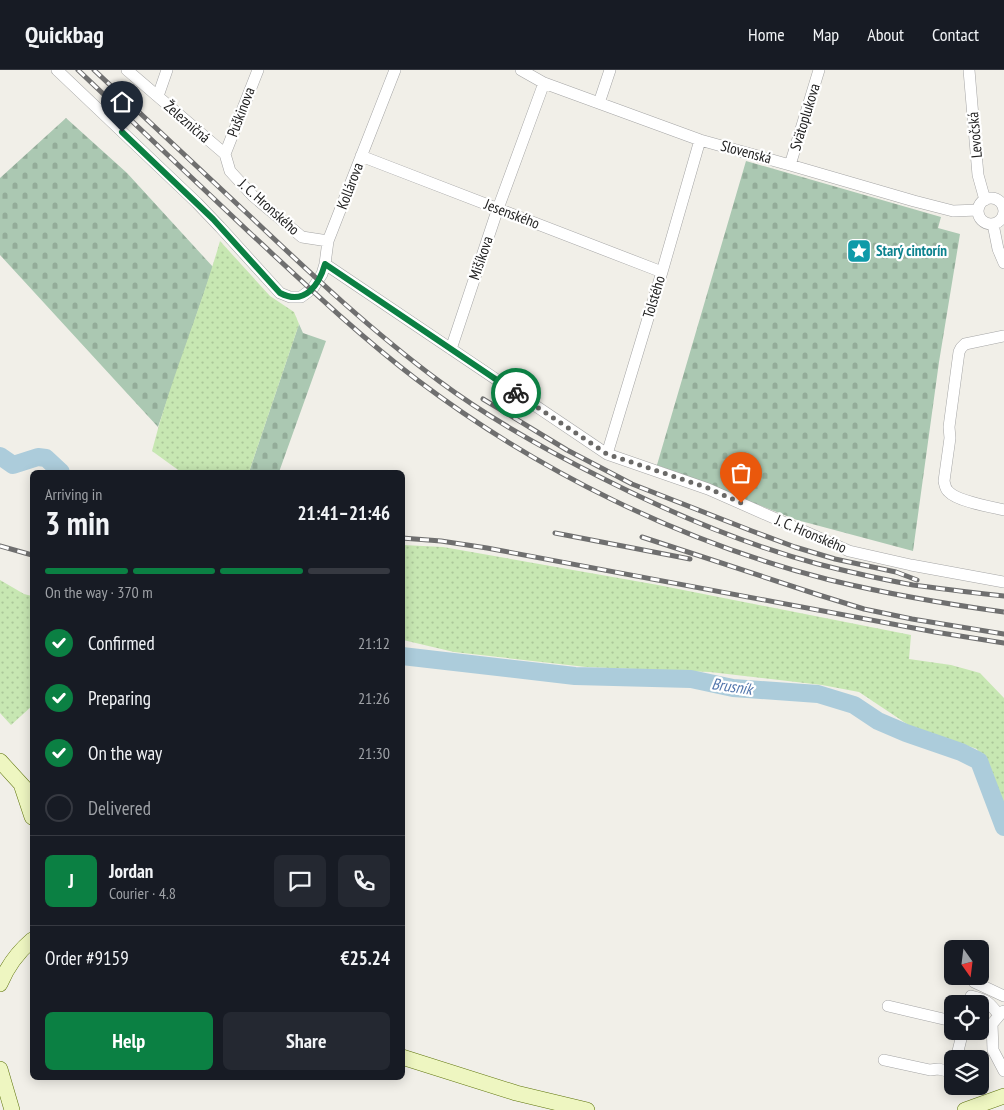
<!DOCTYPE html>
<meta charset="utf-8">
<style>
body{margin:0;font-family:"PT Sans Narrow",sans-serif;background:#242831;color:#f1f3f6;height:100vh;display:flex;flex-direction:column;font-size:19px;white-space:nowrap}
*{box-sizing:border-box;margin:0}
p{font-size:16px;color:#9ea1a6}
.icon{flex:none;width:28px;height:28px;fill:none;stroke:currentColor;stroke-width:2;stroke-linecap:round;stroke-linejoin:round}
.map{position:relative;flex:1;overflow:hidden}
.drawer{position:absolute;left:30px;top:400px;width:375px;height:610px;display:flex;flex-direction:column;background:#171b24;border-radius:8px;box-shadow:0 2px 12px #0003}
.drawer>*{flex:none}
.needle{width:32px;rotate:166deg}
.buttons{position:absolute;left:944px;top:870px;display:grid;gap:10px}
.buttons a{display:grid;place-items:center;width:45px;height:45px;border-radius:8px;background:#171b24;box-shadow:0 2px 12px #0003;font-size:25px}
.pin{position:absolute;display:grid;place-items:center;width:42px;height:42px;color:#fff;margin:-51px -21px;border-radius:50% 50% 50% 0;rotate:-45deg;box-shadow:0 0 5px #0007}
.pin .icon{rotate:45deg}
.courier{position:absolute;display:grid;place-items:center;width:50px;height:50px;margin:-25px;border:4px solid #0b8043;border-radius:50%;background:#fff;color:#222;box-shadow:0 1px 6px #0007}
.headline em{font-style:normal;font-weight:800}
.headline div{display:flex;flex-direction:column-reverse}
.headline{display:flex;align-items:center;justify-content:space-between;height:85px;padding:0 15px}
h1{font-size:32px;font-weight:800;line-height:38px}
.bar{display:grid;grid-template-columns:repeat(4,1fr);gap:8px 5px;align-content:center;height:60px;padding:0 15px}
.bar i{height:6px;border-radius:4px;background:#363941}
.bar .active{background:#0b8043}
.bar p{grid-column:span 4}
.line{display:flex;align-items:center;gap:12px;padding:0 15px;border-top:1px solid #363941}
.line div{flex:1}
.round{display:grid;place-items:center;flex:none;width:52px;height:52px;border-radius:8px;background:#242831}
ol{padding:0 15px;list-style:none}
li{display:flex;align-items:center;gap:15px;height:55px}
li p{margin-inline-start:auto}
li .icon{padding:5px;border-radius:50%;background:#0b8043;color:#fff;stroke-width:4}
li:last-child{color:#9ea1a6}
li i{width:28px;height:28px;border:2px solid #363941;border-radius:50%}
.button{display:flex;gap:10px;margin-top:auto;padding:10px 15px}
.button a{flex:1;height:58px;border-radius:8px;background:#0b8043;color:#fff;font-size:20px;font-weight:800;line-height:58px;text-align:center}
.button a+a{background:#242831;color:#f1f3f6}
header{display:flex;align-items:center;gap:30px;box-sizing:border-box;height:70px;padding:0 25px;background:#171b24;border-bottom:1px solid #363941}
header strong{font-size:24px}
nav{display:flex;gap:28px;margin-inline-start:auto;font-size:18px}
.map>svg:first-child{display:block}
.cemetery{fill:url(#cemetery-stones)}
.garden{fill:url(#garden-dots)}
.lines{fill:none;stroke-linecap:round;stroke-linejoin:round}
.river{stroke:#acccdb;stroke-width:18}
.street-casing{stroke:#a5a5a5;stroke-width:12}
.secondary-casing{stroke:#5e740c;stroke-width:16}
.street{stroke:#fff;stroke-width:11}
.secondary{stroke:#eef6c1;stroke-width:15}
.rail-casing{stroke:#6f6f6f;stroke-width:5}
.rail{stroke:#fff;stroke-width:3;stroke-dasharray:9;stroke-linecap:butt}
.done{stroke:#6a6967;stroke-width:5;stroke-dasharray:0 9}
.route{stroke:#0b8043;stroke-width:6}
.labels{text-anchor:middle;stroke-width:4.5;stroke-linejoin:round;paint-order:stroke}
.street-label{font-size:15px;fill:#212121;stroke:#fff}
.culture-label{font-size:15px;font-weight:bold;fill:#0d838f;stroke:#fff;text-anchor:start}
.water-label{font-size:16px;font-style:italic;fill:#5276ac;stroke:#fff}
</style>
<header>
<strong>Quickbag</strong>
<nav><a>Home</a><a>Map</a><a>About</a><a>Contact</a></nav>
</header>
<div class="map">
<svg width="1004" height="1040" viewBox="0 0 1004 1040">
<defs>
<pattern id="cemetery-stones" width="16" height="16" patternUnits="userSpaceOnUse" patternTransform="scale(1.25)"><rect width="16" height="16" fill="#abc8b2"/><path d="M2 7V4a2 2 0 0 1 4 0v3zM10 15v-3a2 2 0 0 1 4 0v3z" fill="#93ac99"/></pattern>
<pattern id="garden-dots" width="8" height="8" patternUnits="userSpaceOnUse" patternTransform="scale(1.25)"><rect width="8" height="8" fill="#c7e7b2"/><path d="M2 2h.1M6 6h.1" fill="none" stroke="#abc699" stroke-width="1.8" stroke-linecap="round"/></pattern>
</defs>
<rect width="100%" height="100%" fill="#f1efe8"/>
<path class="cemetery" d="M 66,48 L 127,103 L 213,197 L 158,357 L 0,185 L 0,108 Z
M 746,91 L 941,147 L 938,158 L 960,164 L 939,292 L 913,481 L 797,450 L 657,395 Z
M 299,254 L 303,263 L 326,271 L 279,402 L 249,402 Z"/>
<path class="garden" d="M 220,171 L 270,226 L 294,242 L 299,254 L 249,402 L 181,402 L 152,381 C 170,310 200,242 220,171 Z
M 403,475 L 443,477 L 658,515 L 911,565 L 909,589 L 951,595 L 980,603 L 1004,628 L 1004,747 L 977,679 L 910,656 L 859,622 L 822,615 L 710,602 L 586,597 L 454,582 L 403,570 Z
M 0,510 L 24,524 L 32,526 L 32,636 L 11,655 L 0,643 Z"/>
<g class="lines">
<path class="river" d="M 0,386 L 13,395 L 38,387 L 46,388 L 61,402
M 402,586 L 575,606 L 691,609 L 733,618 L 818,624 L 854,635 L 878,651 L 906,663 L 961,682 L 979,691 L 1004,757"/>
<defs>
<path id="street" d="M 57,0 L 197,133 L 220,157 L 280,223 L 290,227 L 301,227 L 313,218 L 322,204 L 325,194 L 328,171 L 395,0
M 127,0 L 225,84
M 521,0 L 544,13 L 700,70 L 790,95 L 914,131 L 953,141 L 978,140
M 969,0 L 978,105 L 985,130
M 158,26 L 167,0
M 599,33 L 610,0
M 225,84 L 230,101 L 253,126 L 302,167 L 328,171
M 225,84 L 258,0
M 361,86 L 662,202
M 790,95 L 819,0
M978 141a13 13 0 1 1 26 0a13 13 0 1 1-26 0Z
M 993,154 L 998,179 L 1004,193
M 325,194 L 607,384 L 708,419 L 849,481 L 911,495 L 1004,512
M 1004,266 L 965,274 L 961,278 L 959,282 L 949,357 L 950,368 L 944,411 C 945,415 945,419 949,422 C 957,431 991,437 1004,440
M 451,279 L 496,144 L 544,13
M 607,384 L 662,202 L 700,70
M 974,912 L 1004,926
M 971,926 C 987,930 989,932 999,945
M 888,936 L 952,951
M 1004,941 L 1002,942 L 992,954 L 993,980 L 1004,1001
M 956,989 L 963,961
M 884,990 L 930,1000 L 938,999 L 952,1002"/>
<path id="secondary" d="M 0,691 L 32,726
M 22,717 L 32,747
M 0,914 C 7,897 18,882 32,870
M 402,987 L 516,1023 L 587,1040
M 0,999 L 12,1040
M 965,1040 L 1004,1026"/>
</defs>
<use href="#street" class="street-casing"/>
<use href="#secondary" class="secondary-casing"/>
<use href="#street" class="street"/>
<use href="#secondary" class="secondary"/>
<defs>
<path id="rail" d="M 78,0 C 135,54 193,109 250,163 C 304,213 357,264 416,309 C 539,402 681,472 830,510 C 888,524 946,534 1004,542
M 94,0 C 147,49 199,99 252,148 C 312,205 373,262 439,311 C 490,349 546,380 602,408 C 671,443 743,474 818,494 C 849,502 881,509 913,515 C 943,519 974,523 1004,526
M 483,329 L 567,380 L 632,414 L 752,461 L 795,477 L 835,489 L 896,502 L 917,510
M 555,463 L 690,489
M 642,467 L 819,525 L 864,539 L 912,549 L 1004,564
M 402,468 L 441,471 L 487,478 L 935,562 L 1004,573
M 0,476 L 32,485"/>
</defs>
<use href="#rail" class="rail-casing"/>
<use href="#rail" class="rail"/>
</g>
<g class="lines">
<path class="done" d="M 516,323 L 607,384 L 708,418 L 741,433"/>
<path class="route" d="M 122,62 L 213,149 L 280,223 C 305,236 319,215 325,194 L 516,323"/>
</g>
<defs>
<symbol id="sight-square" viewBox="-11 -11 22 22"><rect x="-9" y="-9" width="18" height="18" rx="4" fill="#0f9aa8" stroke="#fff"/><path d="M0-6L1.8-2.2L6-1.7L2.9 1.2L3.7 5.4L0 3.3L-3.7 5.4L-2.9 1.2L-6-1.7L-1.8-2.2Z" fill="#fff"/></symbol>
</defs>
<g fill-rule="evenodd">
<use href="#sight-square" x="845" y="167" width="28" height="28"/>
</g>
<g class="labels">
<g class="street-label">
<text transform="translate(241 42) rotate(-69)" y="5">Puškinova</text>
<text transform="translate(805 47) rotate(-73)" y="5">Svätoplukova</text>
<text transform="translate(187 52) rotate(41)" y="5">Železničná</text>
<text transform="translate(975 65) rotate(-95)" y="5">Levočská</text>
<text transform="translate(746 82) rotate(15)" y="5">Slovenská</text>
<text transform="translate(350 116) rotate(-69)" y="5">Kollárova</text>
<text transform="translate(269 137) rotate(42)" y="5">J. C. Hronského</text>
<text transform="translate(512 144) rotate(21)" y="5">Jesenského</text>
<text transform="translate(481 188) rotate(-71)" y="5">Mišíkova</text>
<text transform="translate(654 227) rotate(-73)" y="5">Tolstého</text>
<text transform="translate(811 464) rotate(23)" y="5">J. C. Hronského</text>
</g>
<g class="culture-label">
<text x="876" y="186">Starý cintorín</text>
</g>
<g class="water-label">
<text transform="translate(732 616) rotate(8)" y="6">Brusník</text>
</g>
</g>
</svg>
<div class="buttons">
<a><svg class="needle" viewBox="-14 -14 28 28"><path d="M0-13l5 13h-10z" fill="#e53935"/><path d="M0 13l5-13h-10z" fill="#9ea1a6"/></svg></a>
<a><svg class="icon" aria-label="locate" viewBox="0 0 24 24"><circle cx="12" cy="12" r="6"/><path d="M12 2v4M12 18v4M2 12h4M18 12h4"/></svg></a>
<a><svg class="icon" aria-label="layers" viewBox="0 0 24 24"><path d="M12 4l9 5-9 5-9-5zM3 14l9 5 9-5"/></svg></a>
</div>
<div class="pin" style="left:741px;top:433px;background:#ea580c"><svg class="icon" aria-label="bag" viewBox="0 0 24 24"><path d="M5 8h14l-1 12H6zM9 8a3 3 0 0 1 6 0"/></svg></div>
<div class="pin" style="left:122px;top:62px;background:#1f2937"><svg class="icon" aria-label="home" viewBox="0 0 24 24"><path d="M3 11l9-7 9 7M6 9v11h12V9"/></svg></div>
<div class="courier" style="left:516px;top:323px"><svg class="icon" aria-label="bike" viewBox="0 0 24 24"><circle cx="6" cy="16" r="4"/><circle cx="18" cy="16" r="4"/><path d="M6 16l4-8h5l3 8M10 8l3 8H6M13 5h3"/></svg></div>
<section class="drawer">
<div class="headline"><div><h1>3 min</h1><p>Arriving in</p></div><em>21:41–21:46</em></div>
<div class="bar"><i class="active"></i><i class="active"></i><i class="active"></i><i></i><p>On the way · 370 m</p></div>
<ol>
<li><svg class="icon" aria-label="check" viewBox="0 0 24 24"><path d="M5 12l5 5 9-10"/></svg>Confirmed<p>21:12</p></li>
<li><svg class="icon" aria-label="check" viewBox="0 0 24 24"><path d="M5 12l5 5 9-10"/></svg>Preparing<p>21:26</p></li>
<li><svg class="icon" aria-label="check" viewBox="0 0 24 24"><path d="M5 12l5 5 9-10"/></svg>On the way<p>21:30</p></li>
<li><i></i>Delivered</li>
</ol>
<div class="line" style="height:90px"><b class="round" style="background:#0b8043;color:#fff">J</b><div><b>Jordan</b><p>Courier · 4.8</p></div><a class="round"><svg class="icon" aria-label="chat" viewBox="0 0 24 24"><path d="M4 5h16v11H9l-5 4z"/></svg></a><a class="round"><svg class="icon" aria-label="phone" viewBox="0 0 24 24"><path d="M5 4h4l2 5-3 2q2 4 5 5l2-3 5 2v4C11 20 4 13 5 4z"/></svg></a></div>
<div class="line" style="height:65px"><div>Order #9159</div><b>€25.24</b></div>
<div class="button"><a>Help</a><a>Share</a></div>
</section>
</div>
